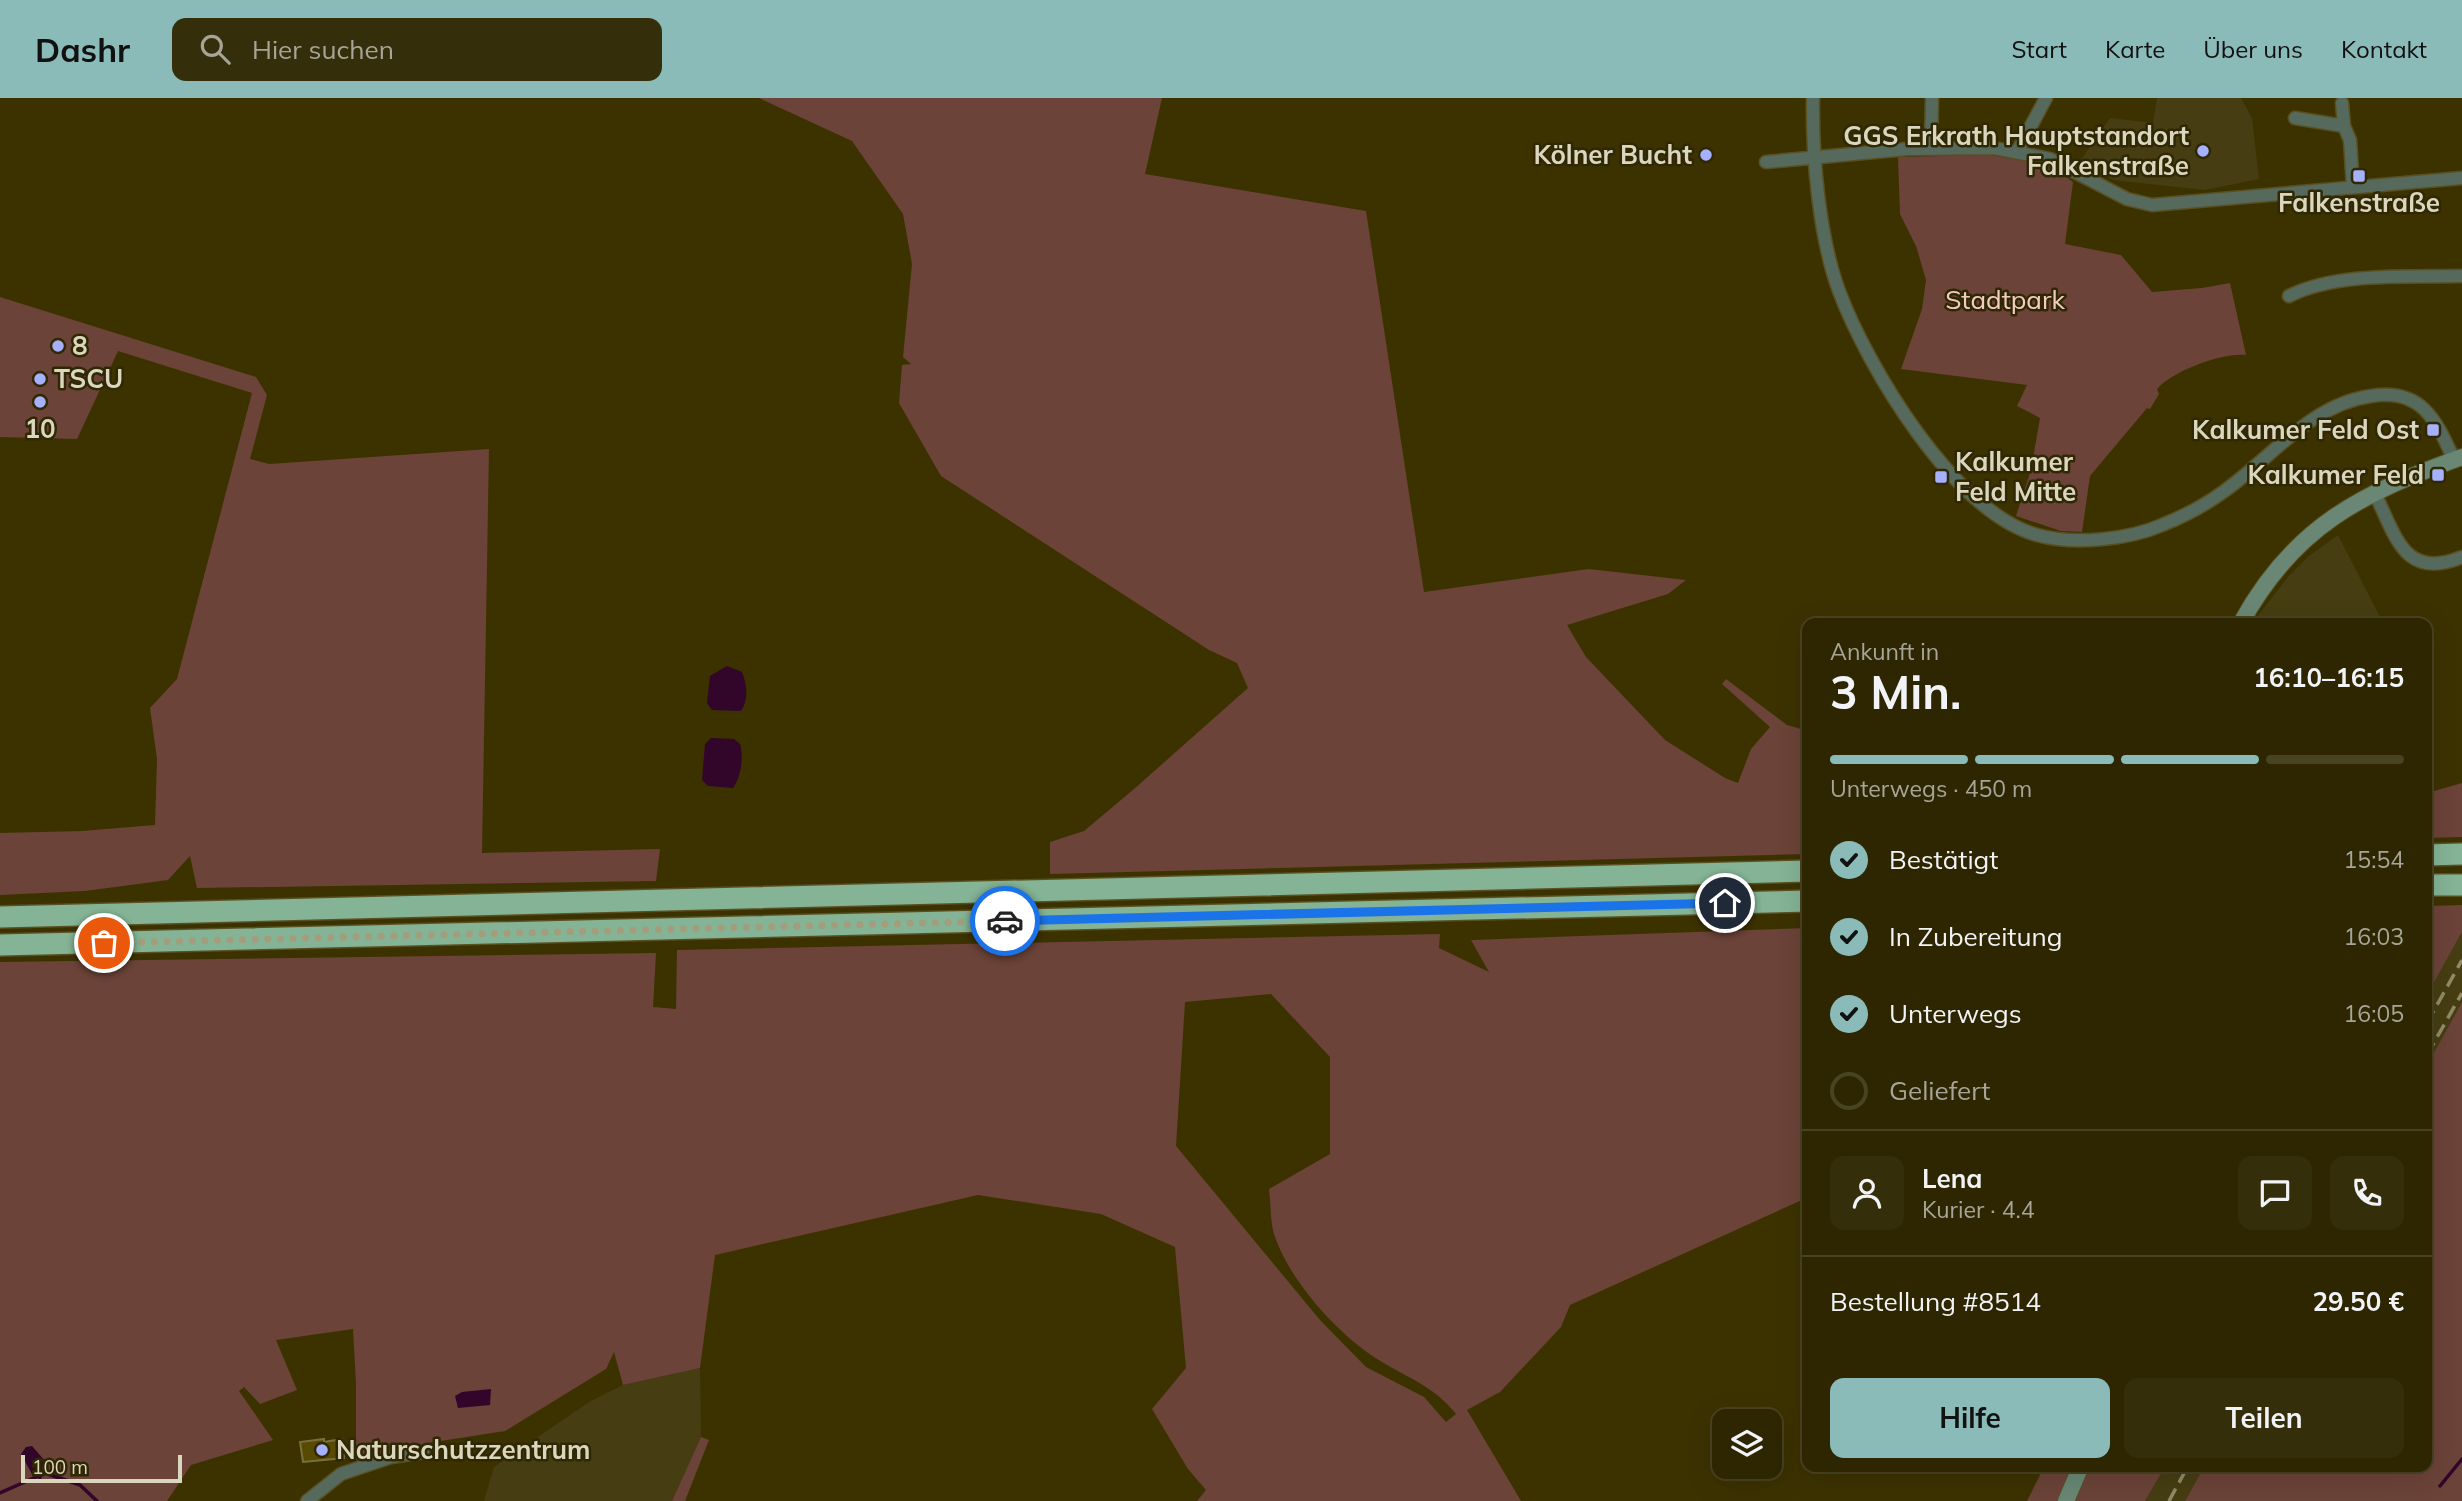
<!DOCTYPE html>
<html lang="de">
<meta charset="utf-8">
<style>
body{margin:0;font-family:Mulish,sans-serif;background:#352e0a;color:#f1f3f6;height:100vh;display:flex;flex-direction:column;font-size:26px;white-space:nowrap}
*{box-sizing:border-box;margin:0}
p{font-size:23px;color:#a7a599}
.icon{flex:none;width:38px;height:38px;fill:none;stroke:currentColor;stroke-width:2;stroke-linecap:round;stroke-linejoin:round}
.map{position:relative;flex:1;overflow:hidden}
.sheet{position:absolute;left:1802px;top:520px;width:630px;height:854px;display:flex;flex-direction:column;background:#2d2600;border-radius:14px;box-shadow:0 7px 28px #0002,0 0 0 2px #484322}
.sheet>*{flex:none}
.tools{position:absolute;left:1712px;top:1311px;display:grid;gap:14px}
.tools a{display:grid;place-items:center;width:70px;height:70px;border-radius:14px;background:#2d2600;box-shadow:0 7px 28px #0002,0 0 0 2px #484322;font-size:35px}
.scale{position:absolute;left:21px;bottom:18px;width:161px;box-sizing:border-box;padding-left:7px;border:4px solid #dbd6be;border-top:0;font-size:19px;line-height:24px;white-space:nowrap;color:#dbd6be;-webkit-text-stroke:5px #302804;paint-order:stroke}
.pin{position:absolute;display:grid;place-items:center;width:60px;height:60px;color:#fff;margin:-30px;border:4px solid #fff;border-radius:50%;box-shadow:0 2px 7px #0007}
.courier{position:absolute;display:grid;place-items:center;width:70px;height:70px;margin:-35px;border:5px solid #1a73e8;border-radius:50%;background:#fff;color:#222;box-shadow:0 2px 9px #0007}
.headline em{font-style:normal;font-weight:700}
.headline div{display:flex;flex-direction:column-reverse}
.headline{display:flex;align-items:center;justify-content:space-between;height:119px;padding:0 28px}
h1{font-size:46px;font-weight:700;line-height:52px}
.bar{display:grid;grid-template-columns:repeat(4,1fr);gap:10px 7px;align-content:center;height:84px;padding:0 28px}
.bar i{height:9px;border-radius:5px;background:#484322}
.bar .active{background:#8bbbb9}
.bar p{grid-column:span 4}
.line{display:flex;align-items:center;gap:18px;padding:0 28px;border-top:2px solid #484322}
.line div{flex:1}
.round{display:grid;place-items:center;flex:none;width:74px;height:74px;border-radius:14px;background:#352e0a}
ol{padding:0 28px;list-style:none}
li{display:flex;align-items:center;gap:21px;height:77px}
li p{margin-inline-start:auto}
li .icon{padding:7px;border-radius:50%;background:#8bbbb9;color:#111;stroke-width:4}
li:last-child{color:#a7a599}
li i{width:38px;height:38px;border:4px solid #484322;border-radius:50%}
.action{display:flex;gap:14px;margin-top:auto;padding:14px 28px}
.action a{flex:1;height:80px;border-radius:14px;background:#8bbbb9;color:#111;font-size:28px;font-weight:700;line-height:80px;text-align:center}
.action a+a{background:#352e0a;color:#f1f3f6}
header{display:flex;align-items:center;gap:42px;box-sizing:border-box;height:98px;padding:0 35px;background:#8bbbb9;color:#111}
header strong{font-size:33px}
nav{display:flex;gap:38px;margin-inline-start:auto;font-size:24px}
.search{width:490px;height:63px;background:#352e0a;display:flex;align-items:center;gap:18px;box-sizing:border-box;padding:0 24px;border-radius:14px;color:#a7a599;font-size:26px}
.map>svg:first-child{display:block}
.built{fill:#463d12}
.green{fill:#6b4338;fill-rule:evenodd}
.water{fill:#32052a}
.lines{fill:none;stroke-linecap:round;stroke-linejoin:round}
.stream{stroke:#32052a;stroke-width:3.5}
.building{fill:#584a00;stroke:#796e40;stroke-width:2}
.minor-casing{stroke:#595022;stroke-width:15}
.secondary-casing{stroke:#595022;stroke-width:18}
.motorway-casing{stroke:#595022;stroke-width:24}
.minor{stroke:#56695d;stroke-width:12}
.secondary{stroke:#698774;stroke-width:16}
.motorway{stroke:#84b395;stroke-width:21}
.rail{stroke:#918a66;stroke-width:3.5;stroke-dasharray:14 7;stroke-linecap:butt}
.done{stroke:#a39d7c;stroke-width:7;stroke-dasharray:0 12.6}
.route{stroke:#1a73e8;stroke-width:9}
.poi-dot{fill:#a5b1fc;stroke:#302804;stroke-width:2.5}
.labels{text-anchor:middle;stroke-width:5;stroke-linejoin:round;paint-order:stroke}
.poi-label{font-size:26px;font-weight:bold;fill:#dbd6be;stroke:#302804;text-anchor:end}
.park-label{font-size:26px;fill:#f3ccc1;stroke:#302804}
</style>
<header>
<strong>Dashr</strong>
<div class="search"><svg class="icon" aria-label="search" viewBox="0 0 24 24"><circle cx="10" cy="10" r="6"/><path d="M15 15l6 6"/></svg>Hier suchen</div>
<nav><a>Start</a><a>Karte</a><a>Über uns</a><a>Kontakt</a></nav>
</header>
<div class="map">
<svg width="2462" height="1403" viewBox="0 0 2462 1403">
<rect width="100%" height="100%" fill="#3c3200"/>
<path class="built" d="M 2157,0 L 2241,0 L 2252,20 L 2259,81 L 2204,92 L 2113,82 L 2080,63 L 2110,20 L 2153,25 Z
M 2338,437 L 2383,525 L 2252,525 L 2288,479 L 2309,458 Z
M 2462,834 L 2462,904 L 2427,967 L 2427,897 Z
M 700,1270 L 701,1339 L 672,1403 L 484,1403 L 494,1369 L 589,1304 L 623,1287 Z
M 2165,1369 L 2204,1369 L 2185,1403 L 2145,1403 Z"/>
<path class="green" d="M 759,0 L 1162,0 L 1145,76 L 1366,113 L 1424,494 L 1589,471 L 1686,482 L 1668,496 L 1567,527 L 1586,559 L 1665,642 L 1725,680 L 1738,685 L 1751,651 L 1770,629 L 1722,586 L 1726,581 L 1787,627 L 1808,633 L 1808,756 L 1050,776 L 1050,744 L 1084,733 L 1134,691 L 1248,590 L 1237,565 L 1209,552 L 941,378 L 899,305 L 902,267 L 911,266 L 903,259 L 912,166 L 903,116 L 852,43 Z
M 1989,57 C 2019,62 2048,65 2073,84 L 2065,146 L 2121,157 L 2152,194 L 2202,190 L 2230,185 L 2246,257 C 2223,254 2172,273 2157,291 L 2159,296 L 2150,311 L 2147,310 L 2090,378 L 2082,434 L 2061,433 L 2016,418 L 2031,372 L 2040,320 L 2017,308 L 2027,287 L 1901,271 L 1922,211 L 1926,182 L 1916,148 L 1900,116 L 1898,59 Z
M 0,199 L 256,279 L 267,297 L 250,361 L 269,366 L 489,351 L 482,755 L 660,751 L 656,783 L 197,790 L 190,758 L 168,782 L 85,793 L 0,797 L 0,735 L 82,733 L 155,727 L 157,661 L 150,610 L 177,581 L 252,295 L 118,253 L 77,341 L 0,339 Z
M 2462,685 L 2462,739 L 2427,740 L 2427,695 Z
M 2462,807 L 2462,834 L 2427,897 L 2427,808 Z
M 1808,830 L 1808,1105 L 1802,1102 L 1570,1207 L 1561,1229 L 1500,1294 L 1467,1312 L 1521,1403 L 1197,1403 L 1206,1392 L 1188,1371 L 1152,1311 L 1186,1270 L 1175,1149 L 1101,1116 L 978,1097 L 715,1157 L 700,1270 L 623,1287 L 614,1254 L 606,1271 L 505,1333 L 415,1347 L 356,1362 L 356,1285 L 353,1231 L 276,1242 L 297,1292 L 260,1306 L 244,1289 L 239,1293 L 273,1342 L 191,1367 L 167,1403 L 0,1403 L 0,864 L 656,855 L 653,909 L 676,911 L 677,852 L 1440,836 L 1439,850 L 1489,874 L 1471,842 ZM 1271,896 L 1330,959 L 1330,1056 L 1269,1091 C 1271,1106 1270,1125 1275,1139 C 1291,1185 1341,1240 1382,1264 C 1410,1281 1435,1289 1456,1316 L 1446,1324 L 1424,1299 L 1366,1269 L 1320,1222 L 1176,1048 L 1185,904 Z
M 2462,904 L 2462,1403 L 2185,1403 L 2204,1369 L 2427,1368 L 2427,967 Z
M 701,1339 L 709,1342 L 685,1403 L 672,1403 Z
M 2044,1369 L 2165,1369 L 2145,1403 L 2027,1403 Z"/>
<path class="water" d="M 727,568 L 742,574 C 747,587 749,601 741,613 L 712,612 L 707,605 L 710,578 Z
M 711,640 L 734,641 L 740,646 C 744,658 741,679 733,690 L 708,688 L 702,682 L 705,646 Z
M 491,1291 L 490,1307 L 458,1310 L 455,1298 L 462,1294 Z
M 32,1348 L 46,1364 L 41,1382 L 33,1378 L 21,1356 L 26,1349 Z"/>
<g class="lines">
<path class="stream" d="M 2440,1388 L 2462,1361
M 0,1395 L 45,1375 L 80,1387 L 97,1403"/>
</g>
<path class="building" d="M 324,1341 L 324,1344 L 342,1341 L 344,1360 L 303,1364 L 300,1344 Z"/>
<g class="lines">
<defs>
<path id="minor" d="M 1813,0 C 1812,57 1819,139 1839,193 C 1868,270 1954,414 2037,437 C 2073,447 2128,442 2162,427 C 2182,419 2205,407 2223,394 C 2270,361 2311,306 2371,298 C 2422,290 2436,322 2454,362
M 2342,5 L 2344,28 L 2350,42 L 2353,89
M 2295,20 L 2344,28
M 1931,49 L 1932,0
M 2017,54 L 2046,0
M 1766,64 L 1907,51 L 1994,50 L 2050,61 L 2127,101 L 2152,107 L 2462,80
M 2289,198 C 2336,174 2409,179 2462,178
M 2374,394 C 2396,437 2403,483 2462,459
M 307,1403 L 341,1376 L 391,1359 L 423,1354"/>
<path id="secondary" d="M 2241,525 C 2294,428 2362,395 2462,359
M 2066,1403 L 2081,1368"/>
<path id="motorway" d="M 2427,757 L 2462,756
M 2427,787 L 2462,787
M 0,819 L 1808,773
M 0,847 L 1808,803"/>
</defs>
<use href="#minor" class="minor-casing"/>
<use href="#secondary" class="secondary-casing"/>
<use href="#motorway" class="motorway-casing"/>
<use href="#minor" class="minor"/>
<use href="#secondary" class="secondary"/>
<use href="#motorway" class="motorway"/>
<path class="rail" d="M 2427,925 L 2462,862
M 2427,957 L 2462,895
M 2169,1403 L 2188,1368"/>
</g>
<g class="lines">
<path class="done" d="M 104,845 L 1005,823"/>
<path class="route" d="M 1005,823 L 1725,805"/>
</g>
<g class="poi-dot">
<circle cx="2203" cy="53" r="7"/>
<circle cx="1706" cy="57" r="7"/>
<rect x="2352" y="71" width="14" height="14" rx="3.5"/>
<circle cx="58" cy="248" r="7"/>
<circle cx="40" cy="281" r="7"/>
<circle cx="40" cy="304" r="7"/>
<rect x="2426" y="325" width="14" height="14" rx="3.5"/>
<rect x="2431" y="370" width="14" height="14" rx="3.5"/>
<rect x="1934" y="372" width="14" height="14" rx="3.5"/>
<circle cx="322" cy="1352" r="7"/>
</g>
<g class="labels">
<g class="poi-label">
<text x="2189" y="47">GGS Erkrath Hauptstandort<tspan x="2189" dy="30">Falkenstraße</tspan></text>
<text x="1692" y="66">Kölner Bucht</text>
<text x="2359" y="114" text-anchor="middle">Falkenstraße</text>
<text x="72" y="257" text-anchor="start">8</text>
<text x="54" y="290" text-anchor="start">TSCU</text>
<text x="40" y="340" text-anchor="middle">10</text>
<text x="2419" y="341">Kalkumer Feld Ost</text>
<text x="1955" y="373" text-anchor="start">Kalkumer<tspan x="1955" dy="30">Feld Mitte</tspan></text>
<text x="2424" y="386">Kalkumer Feld</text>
<text x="336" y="1361" text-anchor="start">Naturschutzzentrum</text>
</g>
<g class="park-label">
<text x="2005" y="211">Stadtpark</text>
</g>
</g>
</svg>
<div class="tools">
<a><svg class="icon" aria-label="layers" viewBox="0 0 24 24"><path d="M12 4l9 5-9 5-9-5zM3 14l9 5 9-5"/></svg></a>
</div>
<div class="scale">100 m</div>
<div class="pin" style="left:104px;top:845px;background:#ea580c"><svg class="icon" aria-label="bag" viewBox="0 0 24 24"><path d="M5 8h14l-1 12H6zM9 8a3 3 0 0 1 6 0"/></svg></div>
<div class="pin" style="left:1725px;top:805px;background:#1f2937"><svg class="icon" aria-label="home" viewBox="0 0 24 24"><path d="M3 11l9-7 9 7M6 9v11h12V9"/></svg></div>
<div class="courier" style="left:1005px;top:823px"><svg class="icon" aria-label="car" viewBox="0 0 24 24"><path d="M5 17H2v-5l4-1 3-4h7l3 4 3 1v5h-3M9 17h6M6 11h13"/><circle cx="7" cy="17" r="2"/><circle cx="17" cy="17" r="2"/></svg></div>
<section class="sheet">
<div class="headline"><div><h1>3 Min.</h1><p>Ankunft in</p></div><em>16:10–16:15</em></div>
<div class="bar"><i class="active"></i><i class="active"></i><i class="active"></i><i></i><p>Unterwegs · 450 m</p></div>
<ol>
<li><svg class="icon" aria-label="check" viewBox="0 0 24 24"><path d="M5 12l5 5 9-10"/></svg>Bestätigt<p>15:54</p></li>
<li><svg class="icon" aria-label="check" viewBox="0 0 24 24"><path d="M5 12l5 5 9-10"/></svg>In Zubereitung<p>16:03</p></li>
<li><svg class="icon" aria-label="check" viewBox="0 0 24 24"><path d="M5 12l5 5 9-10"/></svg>Unterwegs<p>16:05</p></li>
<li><i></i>Geliefert</li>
</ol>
<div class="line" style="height:126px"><a class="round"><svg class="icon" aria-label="person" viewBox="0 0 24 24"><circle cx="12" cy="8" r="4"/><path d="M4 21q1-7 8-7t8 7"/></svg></a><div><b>Lena</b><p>Kurier · 4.4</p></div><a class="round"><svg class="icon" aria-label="chat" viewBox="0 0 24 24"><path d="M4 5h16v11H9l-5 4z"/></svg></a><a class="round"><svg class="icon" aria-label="phone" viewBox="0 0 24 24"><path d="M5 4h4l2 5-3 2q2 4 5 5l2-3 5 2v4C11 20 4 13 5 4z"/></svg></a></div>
<div class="line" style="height:91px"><div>Bestellung #8514</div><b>29.50 €</b></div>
<div class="action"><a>Hilfe</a><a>Teilen</a></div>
</section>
</div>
